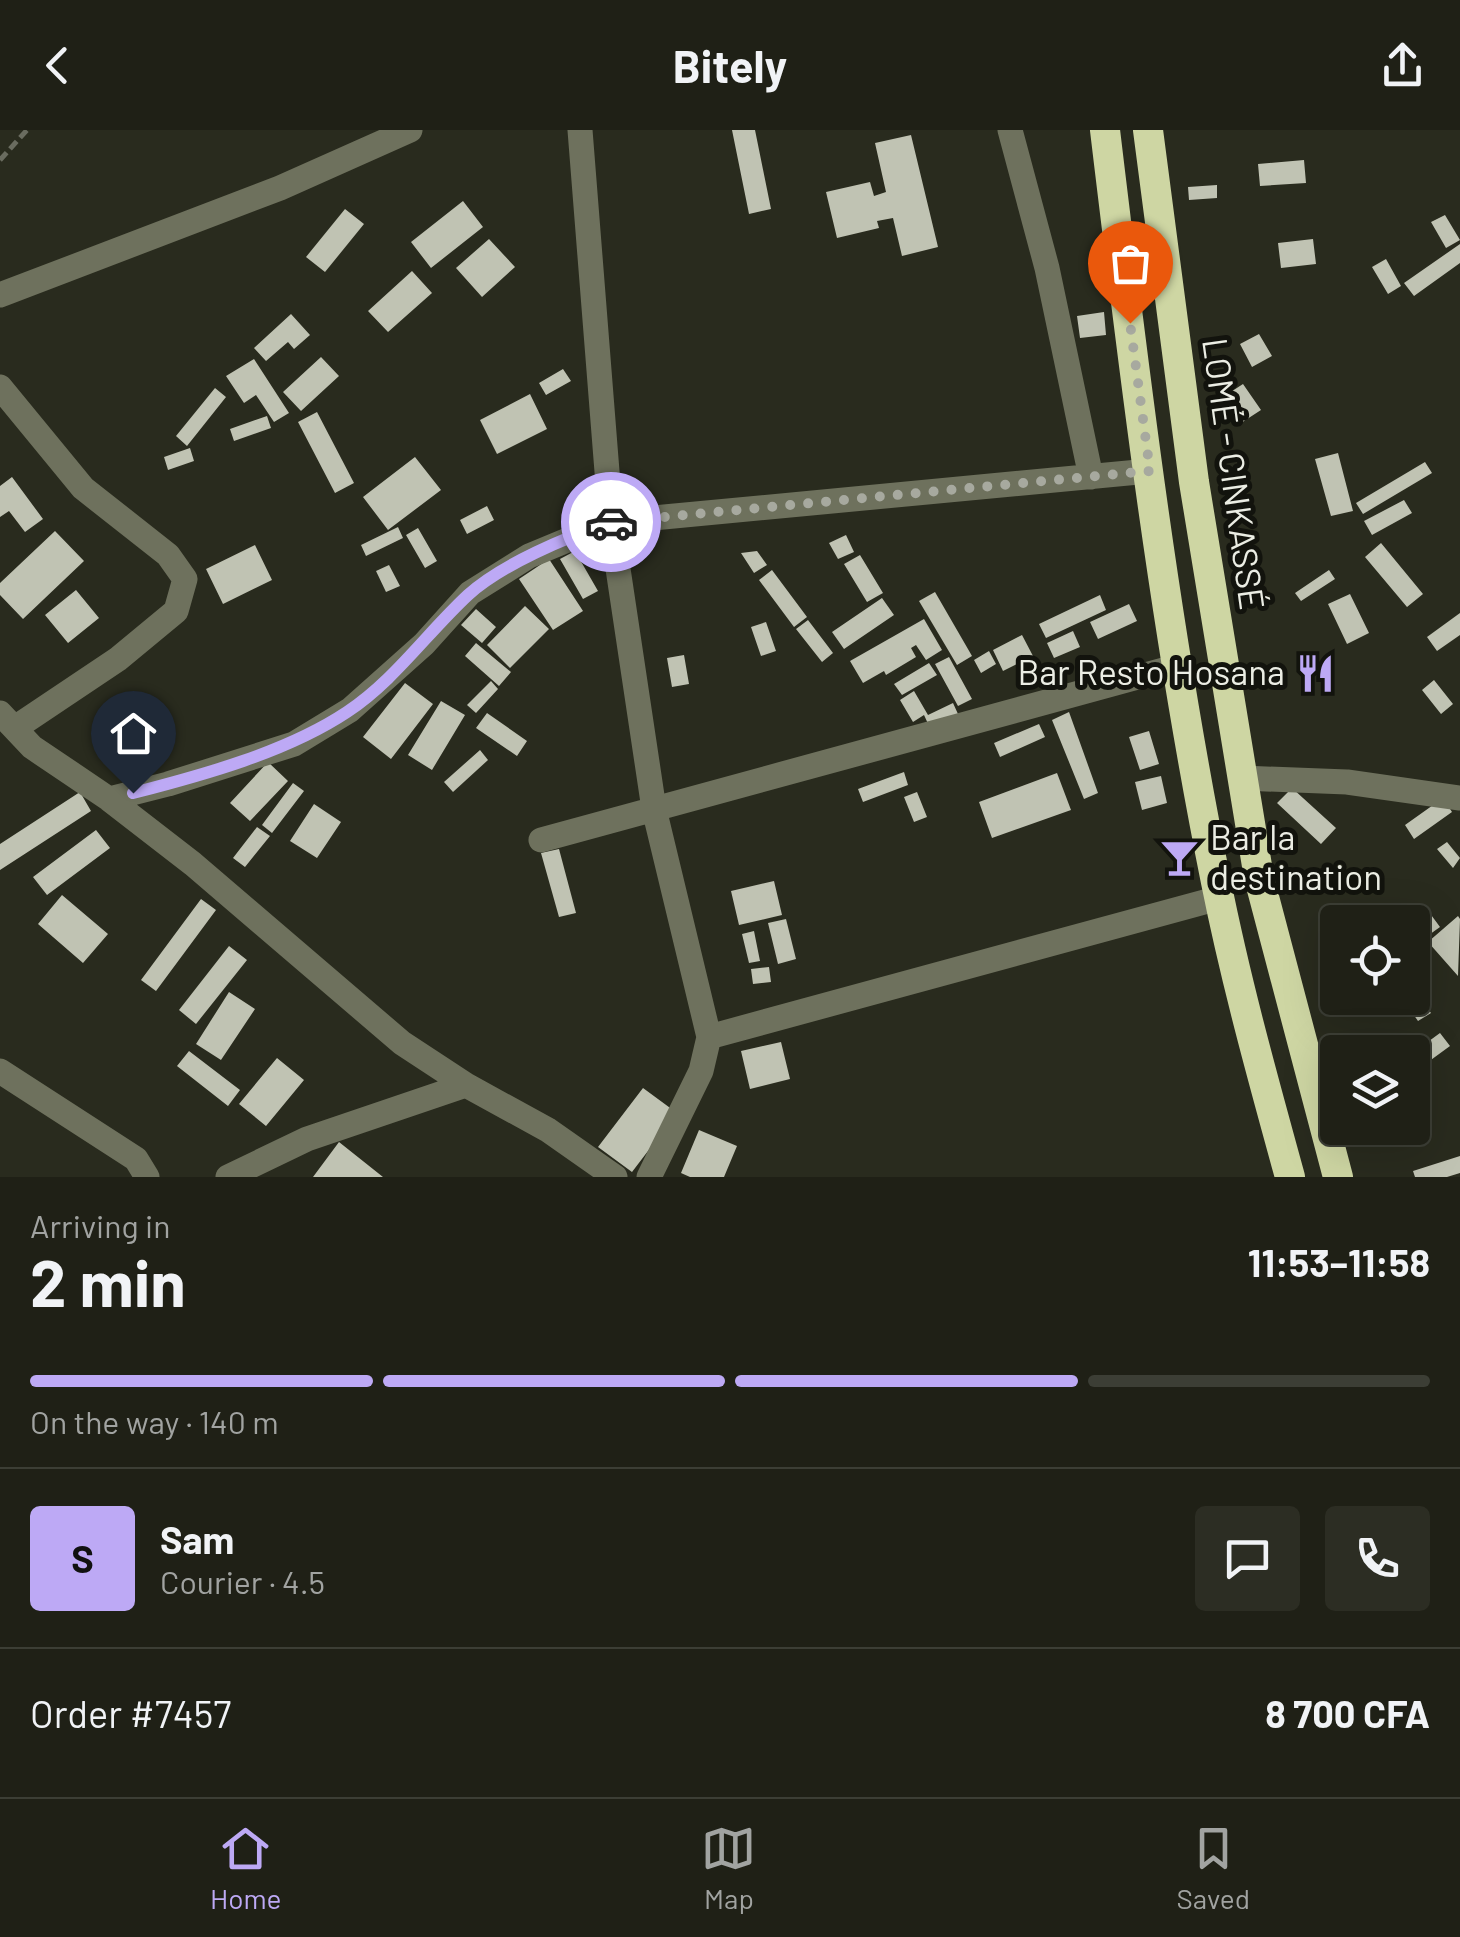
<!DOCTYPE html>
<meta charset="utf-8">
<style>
body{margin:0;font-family:Barlow,sans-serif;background:#2c2d23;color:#f1f3f6;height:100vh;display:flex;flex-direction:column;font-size:38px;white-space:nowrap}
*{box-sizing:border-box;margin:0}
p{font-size:32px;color:#a1a3a1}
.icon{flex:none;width:55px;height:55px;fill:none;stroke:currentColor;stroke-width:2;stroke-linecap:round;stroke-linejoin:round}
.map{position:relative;height:1047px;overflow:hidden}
.panel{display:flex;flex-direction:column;background:#1f2016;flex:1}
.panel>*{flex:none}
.fabs{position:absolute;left:1320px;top:775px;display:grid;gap:20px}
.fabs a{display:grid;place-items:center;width:110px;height:110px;border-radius:10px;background:#1f2016;box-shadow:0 10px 40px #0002,0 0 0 2px #3c3e35;font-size:50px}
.pin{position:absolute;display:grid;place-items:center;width:85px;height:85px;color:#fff;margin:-102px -42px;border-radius:50% 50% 50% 0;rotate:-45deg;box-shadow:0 0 10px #0007}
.pin .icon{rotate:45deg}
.courier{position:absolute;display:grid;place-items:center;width:100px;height:100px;margin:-50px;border:8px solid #bda9f5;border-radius:50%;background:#fff;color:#222;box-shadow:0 2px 12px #0007}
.summary em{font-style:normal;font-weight:700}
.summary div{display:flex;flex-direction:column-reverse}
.summary{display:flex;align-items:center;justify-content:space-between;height:170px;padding:0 30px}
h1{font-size:65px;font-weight:700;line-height:75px}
.bar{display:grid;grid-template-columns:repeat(4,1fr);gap:15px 10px;align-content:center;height:120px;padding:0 30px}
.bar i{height:12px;border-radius:8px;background:#3c3e35}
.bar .active{background:#bda9f5}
.bar p{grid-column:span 4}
.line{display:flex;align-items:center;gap:25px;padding:0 30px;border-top:2px solid #3c3e35}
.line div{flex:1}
.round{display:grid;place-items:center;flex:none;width:105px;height:105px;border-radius:10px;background:#2c2d23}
header{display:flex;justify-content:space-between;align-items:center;height:130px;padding:0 30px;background:#1f2016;font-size:45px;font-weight:700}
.tabs{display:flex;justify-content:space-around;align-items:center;height:140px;border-top:2px solid #3c3e35;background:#1f2016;font-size:28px;color:#a1a3a1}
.tabs a{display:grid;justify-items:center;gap:5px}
.tabs .active{color:#bda9f5}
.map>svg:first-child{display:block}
.building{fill:#c0c3b3}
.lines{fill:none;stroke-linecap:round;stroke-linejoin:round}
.path{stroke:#6a6c60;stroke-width:5;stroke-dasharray:10 5;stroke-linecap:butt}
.minor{stroke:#6e715d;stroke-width:25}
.highway{stroke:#ced6a3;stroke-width:30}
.done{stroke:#a7a99f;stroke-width:10;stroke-dasharray:0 18}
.route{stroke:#bda9f5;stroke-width:12}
.labels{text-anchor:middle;stroke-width:10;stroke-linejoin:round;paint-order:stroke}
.street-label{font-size:35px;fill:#ebede4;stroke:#12130d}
.poi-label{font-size:35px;fill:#ebede4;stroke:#12130d;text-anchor:end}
</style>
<header><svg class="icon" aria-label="back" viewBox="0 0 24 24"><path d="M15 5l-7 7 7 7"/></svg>Bitely<svg class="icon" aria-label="share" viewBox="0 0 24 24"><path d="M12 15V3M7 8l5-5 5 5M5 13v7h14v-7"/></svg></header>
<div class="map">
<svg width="1460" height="1047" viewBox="0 0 1460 1047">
<rect width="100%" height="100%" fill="#292b1e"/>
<path class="building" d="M 732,0 L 755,0 L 771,79 L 749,84 Z
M 911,5 L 938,117 L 902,126 L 893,88 L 877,91 L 879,98 L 837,108 L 826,62 L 870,52 L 874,66 L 886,62 L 875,13 Z
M 1304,30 L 1306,53 L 1260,56 L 1258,34 Z
M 1217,55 L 1217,68 L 1189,70 L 1188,57 Z
M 463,71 L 483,97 L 431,138 L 411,112 Z
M 345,79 L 364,94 L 325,142 L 306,127 Z
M 1445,85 L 1460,110 L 1446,118 L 1431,92 Z
M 489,109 L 515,137 L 482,167 L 456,138 Z
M 1313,109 L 1316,134 L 1281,138 L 1278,113 Z
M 1460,114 L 1460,133 L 1414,166 L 1404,153 Z
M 1386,129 L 1401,156 L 1388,164 L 1372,137 Z
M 412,141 L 432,163 L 388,202 L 368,181 Z
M 1104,182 L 1106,205 L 1080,208 L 1077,186 Z
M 291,184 L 310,205 L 294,219 L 288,212 L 266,231 L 254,218 Z
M 1259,204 L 1272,226 L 1252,237 L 1240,214 Z
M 321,227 L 339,246 L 301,281 L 283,262 Z
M 254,229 L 289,283 L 274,292 L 256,265 L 244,273 L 226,246 Z
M 563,239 L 571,251 L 546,265 L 539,253 Z
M 1243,254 L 1261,280 L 1241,293 L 1223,267 Z
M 215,258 L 226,267 L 187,316 L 176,306 Z
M 530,264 L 547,299 L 497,324 L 480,290 Z
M 317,282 L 354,353 L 335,363 L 298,292 Z
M 267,286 L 271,298 L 234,311 L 230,299 Z
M 190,318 L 194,331 L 168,340 L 164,327 Z
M 1338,323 L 1353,381 L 1331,386 L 1315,329 Z
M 415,327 L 441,360 L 388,400 L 363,367 Z
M 1425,332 L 1432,343 L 1363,384 L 1356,373 Z
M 12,347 L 43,389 L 25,402 L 9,381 L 0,387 L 0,356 Z
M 1404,370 L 1412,383 L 1372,405 L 1364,391 Z
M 487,376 L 494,390 L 467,404 L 460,390 Z
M 398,397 L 403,408 L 366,426 L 361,415 Z
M 418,398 L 437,431 L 425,438 L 406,405 Z
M 55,401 L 84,431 L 23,489 L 0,465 L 0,453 Z
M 846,405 L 854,422 L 838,429 L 829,413 Z
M 1381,413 L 1423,464 L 1407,477 L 1365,427 Z
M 255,415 L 272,450 L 223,474 L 206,439 Z
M 575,421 L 598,461 L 583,469 L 560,429 Z
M 757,421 L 767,435 L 754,443 L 741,423 Z
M 860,425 L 883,463 L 867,472 L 844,434 Z
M 549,429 L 583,481 L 553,500 L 519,449 Z
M 389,435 L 400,456 L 386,462 L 376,441 Z
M 772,440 L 807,487 L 794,497 L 759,450 Z
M 1329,440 L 1335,449 L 1301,471 L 1295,463 Z
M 76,460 L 99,488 L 68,513 L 45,485 Z
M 935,462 L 972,526 L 957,535 L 919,471 Z
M 1350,464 L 1369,503 L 1347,514 L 1328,474 Z
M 1100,465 L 1106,480 L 1046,508 L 1039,494 Z
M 882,468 L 894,485 L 844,519 L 832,502 Z
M 1129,474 L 1137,491 L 1098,509 L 1090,492 Z
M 525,476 L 549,499 L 510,538 L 487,515 Z
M 476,479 L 496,497 L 482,513 L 461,495 Z
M 1460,483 L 1460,505 L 1437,521 L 1427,507 Z
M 924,489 L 942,520 L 926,530 L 916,515 L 911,518 L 916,527 L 886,545 L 884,541 L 863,553 L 850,531 Z
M 808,490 L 833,523 L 822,532 L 796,499 Z
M 766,492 L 776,521 L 761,526 L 751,497 Z
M 1073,501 L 1080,517 L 1054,528 L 1047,513 Z
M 1022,505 L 1033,526 L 1003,541 L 993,520 Z
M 476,513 L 511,542 L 499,556 L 465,526 Z
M 989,521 L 996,534 L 981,543 L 974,530 Z
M 684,525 L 689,554 L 672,557 L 667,528 Z
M 949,527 L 972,569 L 958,576 L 935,534 Z
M 929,533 L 937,545 L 902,565 L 894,554 Z
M 1434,550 L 1453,574 L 1441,584 L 1422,560 Z
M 491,551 L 498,559 L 476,583 L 467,575 Z
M 405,553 L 433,574 L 391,629 L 363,607 Z
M 914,561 L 928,585 L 953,573 L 958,584 L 930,598 L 924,585 L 913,592 L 900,570 Z
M 441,571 L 465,585 L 432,640 L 408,625 Z
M 1069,582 L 1098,663 L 1084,669 L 1052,590 Z
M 487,583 L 527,611 L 517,626 L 476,598 Z
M 1039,594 L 1045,607 L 1000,627 L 994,613 Z
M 1149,601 L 1159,634 L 1140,640 L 1129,607 Z
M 480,620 L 488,630 L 453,662 L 444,652 Z
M 268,632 L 288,651 L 250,691 L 230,673 Z
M 904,642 L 908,655 L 863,672 L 858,659 Z
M 1057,643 L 1071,680 L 992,708 L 979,672 Z
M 1161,646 L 1167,673 L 1142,680 L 1135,652 Z
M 293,653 L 304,661 L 272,703 L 262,695 Z
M 1292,658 L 1336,698 L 1321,714 L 1277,673 Z
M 80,662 L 91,681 L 0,740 L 0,714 Z
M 917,662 L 927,687 L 914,692 L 904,667 Z
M 1443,668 L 1452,682 L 1414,709 L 1405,695 Z
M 314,674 L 341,692 L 317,728 L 290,711 Z
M 257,697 L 270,706 L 245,737 L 233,728 Z
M 96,700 L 110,718 L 47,765 L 33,747 Z
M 1447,712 L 1460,728 L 1453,738 L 1437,719 Z
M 559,719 L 576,783 L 559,787 L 541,723 Z
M 774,751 L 782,785 L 739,795 L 731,761 Z
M 62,765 L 108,804 L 83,833 L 38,794 Z
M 201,769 L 216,780 L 156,861 L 141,850 Z
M 1426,778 L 1440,797 L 1412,817 L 1412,792 L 1406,792 Z
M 1458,786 L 1460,789 L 1458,846 L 1428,812 Z
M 786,789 L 796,829 L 778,834 L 768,793 Z
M 754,801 L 760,831 L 749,833 L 742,804 Z
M 229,816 L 247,830 L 196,894 L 179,880 Z
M 769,837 L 771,852 L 753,854 L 751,839 Z
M 1412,857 L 1431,883 L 1418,891 L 1402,868 L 1412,868 Z
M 229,862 L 255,879 L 221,930 L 196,914 Z
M 1440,903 L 1450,916 L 1424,935 L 1414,922 Z
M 781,912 L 790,949 L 750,959 L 741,921 Z
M 189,921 L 240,960 L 228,976 L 177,936 Z
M 277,928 L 304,950 L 266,996 L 239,974 Z
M 643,958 L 677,983 L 632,1042 L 598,1017 Z
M 699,1000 L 737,1016 L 724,1047 L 690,1047 L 681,1043 Z
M 339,1012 L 383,1047 L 313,1047 Z
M 1460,1026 L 1460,1043 L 1447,1047 L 1415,1047 L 1413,1041 Z"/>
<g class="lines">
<path class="path" d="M 0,30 L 27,0"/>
<path class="minor" d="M 580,0 L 611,392 L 654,679 L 709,907
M 1010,0 L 1047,138 L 1091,347
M 0,165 L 280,58 L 410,0
M 0,257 L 83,358 L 168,425 L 185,449 L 176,481 L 118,529 L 15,598
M 0,583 L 32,617 L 109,669 L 193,734 L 402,913 L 466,955 L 548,1000 L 615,1047
M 1242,648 L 1347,652 L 1460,668
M 109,669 L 168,654 L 294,614 L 350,580 L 424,514 L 470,463 L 529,426 L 611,392 L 1149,341
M 541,710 L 1178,536
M 0,941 L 136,1029 L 147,1047
M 228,1047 L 307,1009 L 466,955
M 649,1047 L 701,941 L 709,907 L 1219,768"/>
<path class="highway" d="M 1105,0 C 1135,251 1166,504 1216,752 C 1236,852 1263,949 1290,1047
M 1148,0 L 1194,352 L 1259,748 L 1338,1047"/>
</g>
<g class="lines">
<path class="done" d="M 611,392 L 1150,341 L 1130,193"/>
<path class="route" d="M 133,663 C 203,645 287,622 347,582 C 394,551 427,503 468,465 C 502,434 567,407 611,392"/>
</g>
<defs>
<symbol id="restaurant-bare" viewBox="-9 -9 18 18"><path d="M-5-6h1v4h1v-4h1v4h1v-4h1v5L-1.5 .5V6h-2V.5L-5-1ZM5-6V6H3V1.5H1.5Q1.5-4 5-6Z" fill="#bda9f5" stroke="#12130d" stroke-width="2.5" paint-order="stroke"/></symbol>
<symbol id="bar-bare" viewBox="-9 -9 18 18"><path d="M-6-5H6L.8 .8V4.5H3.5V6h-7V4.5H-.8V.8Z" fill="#bda9f5" stroke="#12130d" stroke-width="2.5" paint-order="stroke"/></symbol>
</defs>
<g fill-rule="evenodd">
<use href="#restaurant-bare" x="1288" y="516" width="55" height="55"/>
<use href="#bar-bare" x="1152" y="700" width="55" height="55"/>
</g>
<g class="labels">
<g class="street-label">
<text transform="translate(1233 344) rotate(82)" y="12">LOMÉ - CINKASSÉ</text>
</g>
<g class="poi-label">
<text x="1285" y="555">Bar Resto Hosana</text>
<text x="1210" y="720" text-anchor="start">Bar la<tspan x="1210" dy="40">destination</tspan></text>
</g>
</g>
</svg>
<div class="fabs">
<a><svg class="icon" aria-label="locate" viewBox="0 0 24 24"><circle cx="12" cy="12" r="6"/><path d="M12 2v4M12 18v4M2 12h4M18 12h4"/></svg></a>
<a><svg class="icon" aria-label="layers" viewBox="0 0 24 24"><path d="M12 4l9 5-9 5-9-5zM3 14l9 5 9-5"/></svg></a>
</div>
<div class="pin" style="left:1130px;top:193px;background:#ea580c"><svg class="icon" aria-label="bag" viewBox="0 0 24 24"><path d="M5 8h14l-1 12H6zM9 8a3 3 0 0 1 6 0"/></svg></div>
<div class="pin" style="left:133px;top:663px;background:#1f2937"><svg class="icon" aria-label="home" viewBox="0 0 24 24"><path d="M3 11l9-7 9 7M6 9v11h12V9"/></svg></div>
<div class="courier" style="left:611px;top:392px"><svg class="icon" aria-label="car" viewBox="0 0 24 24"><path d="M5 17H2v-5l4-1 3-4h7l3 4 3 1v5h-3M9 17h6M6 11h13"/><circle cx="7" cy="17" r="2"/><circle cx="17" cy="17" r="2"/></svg></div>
</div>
<section class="panel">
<div class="summary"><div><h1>2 min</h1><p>Arriving in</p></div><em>11:53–11:58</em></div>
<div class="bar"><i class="active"></i><i class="active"></i><i class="active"></i><i></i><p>On the way · 140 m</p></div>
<div class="line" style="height:180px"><b class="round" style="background:#bda9f5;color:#111">S</b><div><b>Sam</b><p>Courier · 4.5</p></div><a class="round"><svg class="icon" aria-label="chat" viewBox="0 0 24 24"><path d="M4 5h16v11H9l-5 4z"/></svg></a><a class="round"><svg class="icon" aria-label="phone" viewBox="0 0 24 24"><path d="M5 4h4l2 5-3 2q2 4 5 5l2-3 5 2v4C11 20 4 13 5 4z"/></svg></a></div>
<div class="line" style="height:130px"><div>Order #7457</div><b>8 700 CFA</b></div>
</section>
<nav class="tabs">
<a class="active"><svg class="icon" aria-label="home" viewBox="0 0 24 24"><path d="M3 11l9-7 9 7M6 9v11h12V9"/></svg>Home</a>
<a><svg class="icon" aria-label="map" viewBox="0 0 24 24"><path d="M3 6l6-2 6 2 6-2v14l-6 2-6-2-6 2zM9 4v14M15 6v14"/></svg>Map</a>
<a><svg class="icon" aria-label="saved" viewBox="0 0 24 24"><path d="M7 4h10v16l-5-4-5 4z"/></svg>Saved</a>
</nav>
